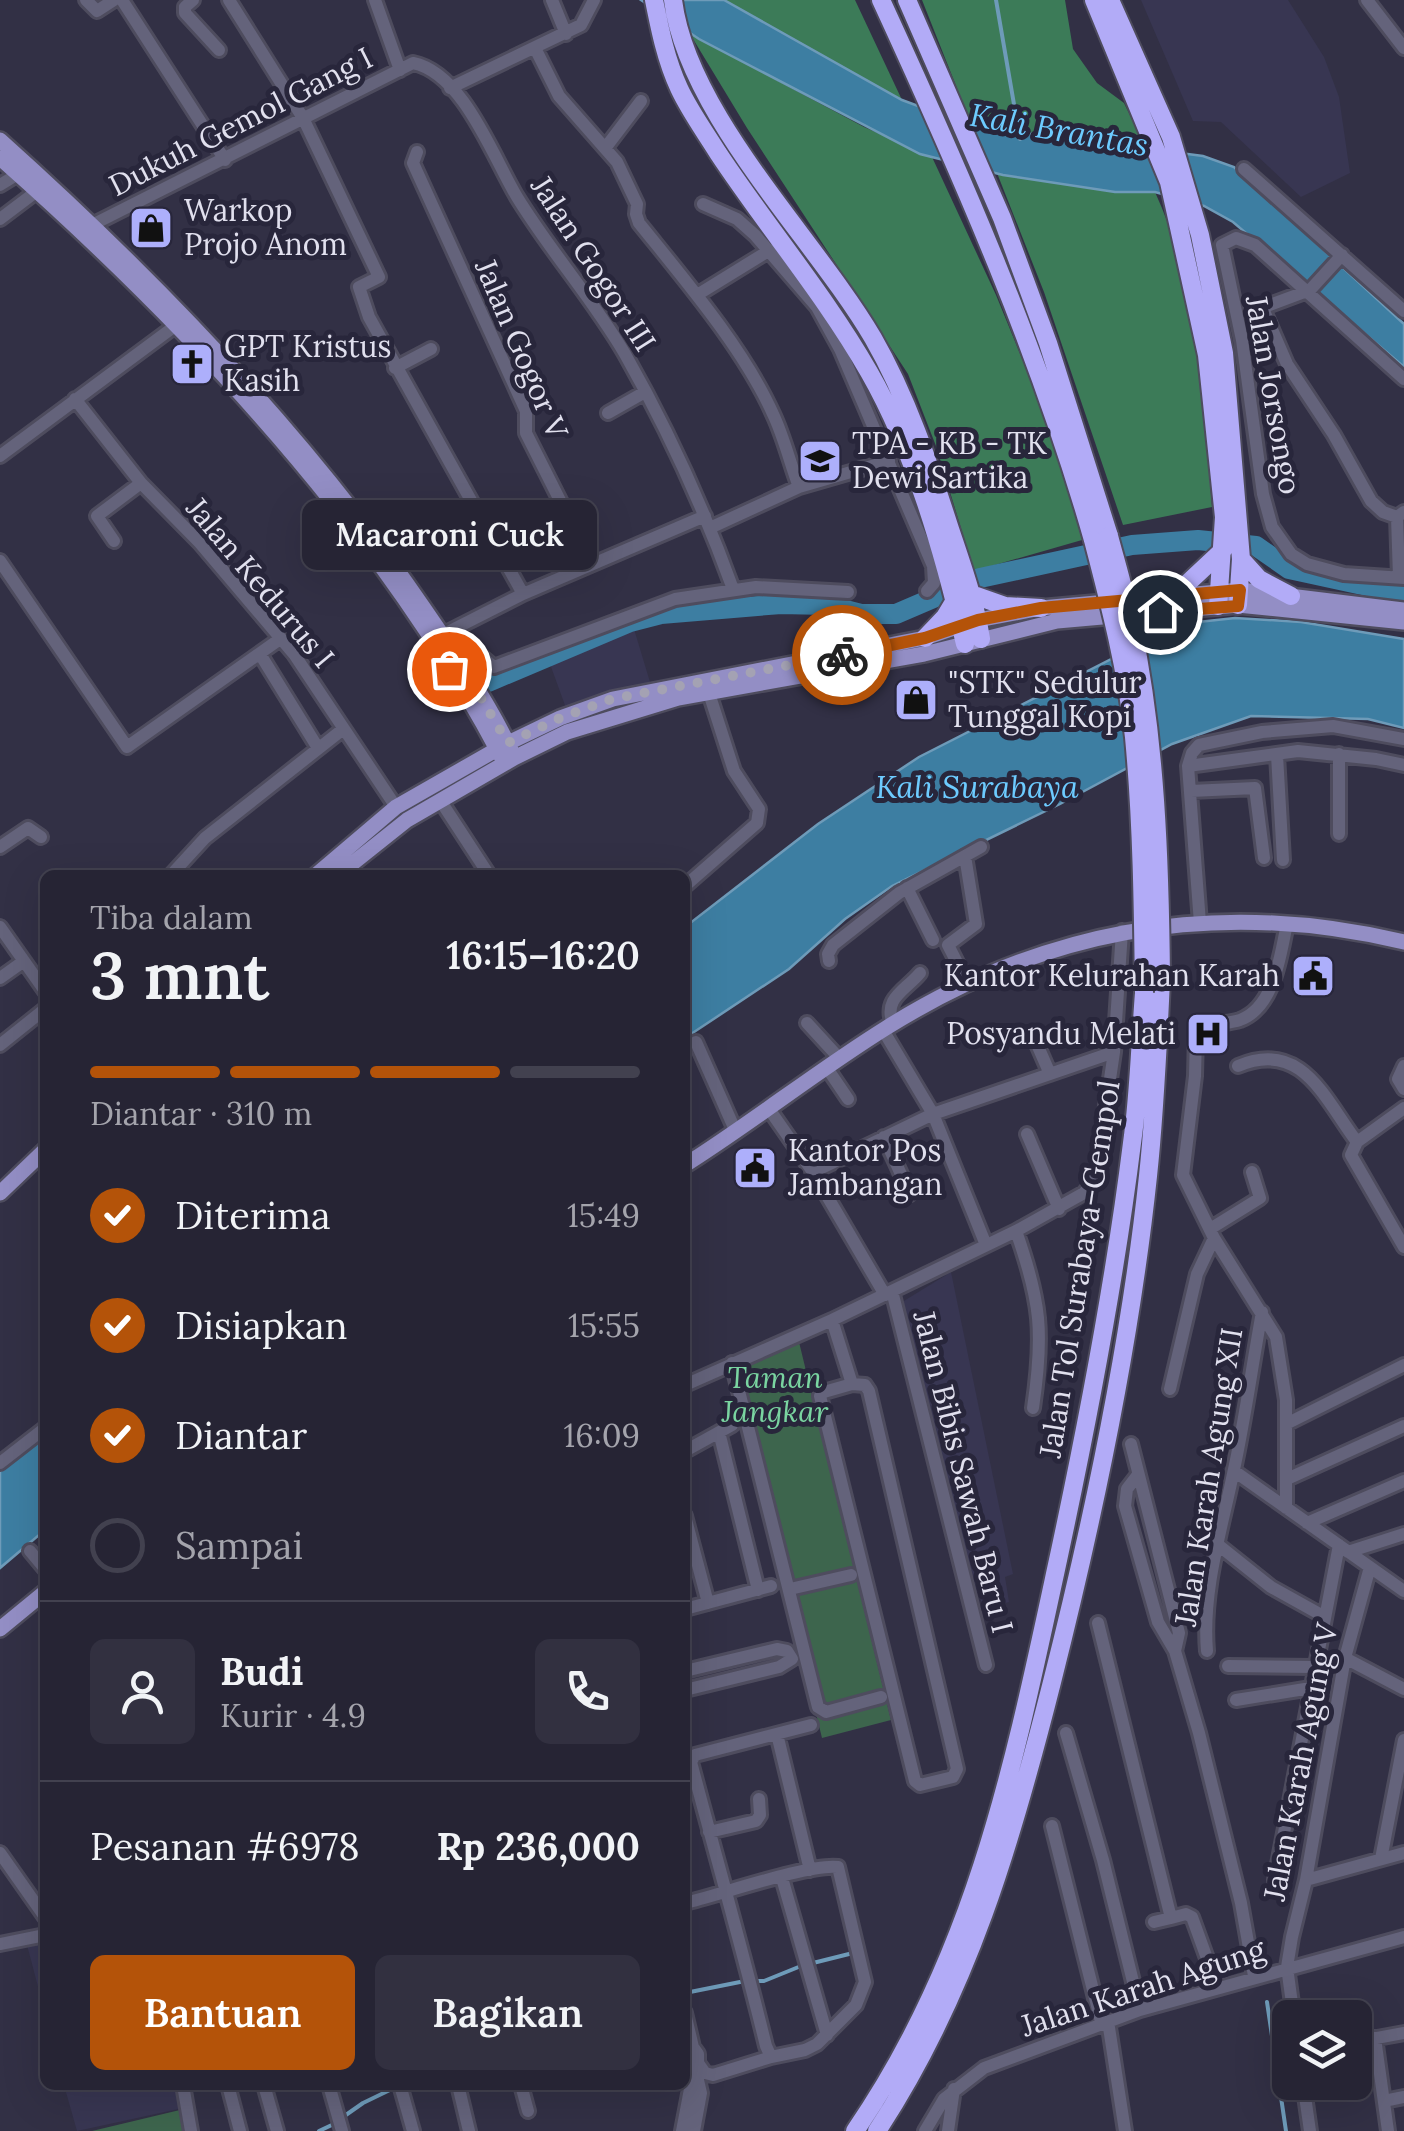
<!DOCTYPE html>
<html lang="id">
<meta charset="utf-8">
<style>
body{margin:0;font-family:Lora,serif;background:#323040;color:#f1f3f6;height:100vh;display:flex;flex-direction:column;font-size:38px;white-space:nowrap}
*{box-sizing:border-box;margin:0}
p{font-size:32px;color:#a4a4ac}
.icon{flex:none;width:55px;height:55px;fill:none;stroke:currentColor;stroke-width:2;stroke-linecap:round;stroke-linejoin:round}
.map{position:relative;flex:1;overflow:hidden}
.drawer{position:absolute;left:40px;top:870px;width:650px;height:1220px;display:flex;flex-direction:column;background:#262434;border-radius:15px;box-shadow:0 10px 40px #0002,0 0 0 2px #42414f}
.drawer>*{flex:none}
.tools{position:absolute;left:1272px;top:2000px;display:grid;gap:20px}
.tools a{display:grid;place-items:center;width:100px;height:100px;border-radius:15px;background:#262434;box-shadow:0 10px 40px #0002,0 0 0 2px #42414f;font-size:50px}
.pin{position:absolute;display:grid;place-items:center;width:85px;height:85px;color:#fff;margin:-42px;border:5px solid #fff;border-radius:50%;box-shadow:0 2px 10px #0007}
.courier{position:absolute;display:grid;place-items:center;width:100px;height:100px;margin:-50px;border:8px solid #b45309;border-radius:50%;background:#fff;color:#222;box-shadow:0 2px 12px #0007}
.bubble{position:absolute;height:70px;border-radius:15px;background:#262434;box-shadow:0 10px 40px #0002,0 0 0 2px #42414f;font-size:32px;font-weight:600;line-height:70px;text-align:center}
.head em{font-style:normal;font-weight:600}
.head div{display:flex;flex-direction:column-reverse}
.head{display:flex;align-items:center;justify-content:space-between;height:170px;padding:0 50px}
h1{font-size:65px;font-weight:600;line-height:75px}
.bar{display:grid;grid-template-columns:repeat(4,1fr);gap:15px 10px;align-content:center;height:120px;padding:0 50px}
.bar i{height:12px;border-radius:8px;background:#42414f}
.bar .selected{background:#b45309}
.bar p{grid-column:span 4}
.line{display:flex;align-items:center;gap:25px;padding:0 50px;border-top:2px solid #42414f}
.line div{flex:1}
.round{display:grid;place-items:center;flex:none;width:105px;height:105px;border-radius:15px;background:#323040}
ol{padding:0 50px;list-style:none}
li{display:flex;align-items:center;gap:30px;height:110px}
li p{margin-inline-start:auto}
li .icon{padding:10px;border-radius:50%;background:#b45309;color:#fff;stroke-width:4}
li:last-child{color:#a4a4ac}
li i{width:55px;height:55px;border:5px solid #42414f;border-radius:50%}
.button{display:flex;gap:20px;margin-top:auto;padding:20px 50px}
.button a{flex:1;height:115px;border-radius:15px;background:#b45309;color:#fff;font-size:40px;font-weight:600;line-height:115px;text-align:center}
.button a+a{background:#323040;color:#f1f3f6}
.map>svg:first-child{display:block}
.built{fill:#383652}
.green{fill:#3d654d}
.forest{fill:#3c7b58}
.water{fill:#3d7ea2;stroke:#6e9bb9;stroke-width:2.5}
.lines{fill:none;stroke-linecap:round;stroke-linejoin:round}
.stream{stroke:#6e9bb9;stroke-width:4}
.river{stroke:#3d7ea2;stroke-width:20}
.minor-casing{stroke:#4e4c5e;stroke-width:18}
.major-casing{stroke:#4e4c5e;stroke-width:20}
.highway-casing{stroke:#4e4c5e;stroke-width:22}
.minor{stroke:#64637b;stroke-width:12}
.major{stroke:#938ec5;stroke-width:15}
.highway{stroke:#b2abf7;stroke-width:18}
.highway-bridge-casing{stroke:#4e4c5e;stroke-width:22;stroke-linecap:butt}
.highway-bridge{stroke:#b2abf7;stroke-width:18}
.done{stroke:#a4a2b3;stroke-width:10;stroke-dasharray:0 18}
.route{stroke:#b45309;stroke-width:12}
.labels{text-anchor:middle;stroke-width:10;stroke-linejoin:round;paint-order:stroke}
.street-label{font-size:30px;fill:#e1e0ee;stroke:#28263b}
.poi-label{font-size:30px;fill:#e1e0ee;stroke:#28263b;text-anchor:start}
.park-label{font-size:30px;font-style:italic;fill:#7ad5a1;stroke:#28263b}
.water-label{font-size:32px;font-style:italic;fill:#6dcbff;stroke:#28263b}
</style>
<div class="map">
<svg width="1404" height="2131" viewBox="0 0 1404 2131">
<rect width="100%" height="100%" fill="#323045"/>
<path class="built" d="M 1141,0 L 1288,0 L 1324,57 L 1339,97 L 1350,173 L 1301,197 L 1221,122 L 1193,121 Z
M 634,629 L 650,682 L 566,708 L 550,664 Z
M 951,1272 L 1013,1574 L 1005,1577 L 1009,1602 L 984,1609 L 965,1556 L 899,1304 Z
M 45,1940 L 45,2013 L 27,1945 Z
M 64,2085 L 178,2085 L 183,2108 L 77,2131 Z"/>
<path class="green" d="M 799,1342 L 891,1720 L 822,1738 L 736,1386 L 727,1367 Z
M 184,2109 L 188,2131 L 92,2131 Z"/>
<path class="forest" d="M 724,0 L 855,0 L 902,100 Z
M 922,0 L 1065,0 L 1073,49 L 1097,83 L 1124,103 L 1147,150 L 972,126 Z
M 690,34 L 864,127 L 932,157 L 996,295 L 1054,437 L 1082,540 L 974,571 L 936,446 L 908,374 L 747,128 Z
M 997,173 L 1115,192 L 1155,192 C 1200,290 1204,401 1212,507 L 1123,525 L 1044,292 Z"/>
<path class="water" d="M 641,0 L 724,0 L 902,100 L 972,126 L 1203,156 L 1234,167 L 1404,324 L 1404,367 L 1233,222 L 1204,206 L 1155,192 L 1115,192 L 1003,175 L 920,154 L 699,39 Z
M 1235,618 L 1301,622 L 1404,639 L 1404,728 L 1368,719 L 1251,716 L 1172,744 L 1060,804 L 892,886 L 845,919 L 789,969 L 685,1038 L 685,927 L 818,824 L 919,757 L 1180,624 Z
M 45,1437 L 45,1530 L 0,1568 L 0,1471 Z"/>
<g class="lines">
<path class="stream" d="M 996,0 L 1020,139
M 685,1993 L 745,1981 L 764,1981 L 801,1966 L 853,1953
M 1267,2002 L 1286,2131
M 343,2117 L 363,2103 L 396,2087
M 319,2131 L 336,2123"/>
<path class="river" d="M 488,682 L 630,622 L 661,614 L 781,604 L 826,605 L 861,614 L 896,614 L 980,578 L 1132,545 L 1198,540 L 1256,546 L 1289,569 L 1404,594"/>
<defs>
<path id="minor" d="M 86,0 L 97,11 L 114,0
M 122,0 L 225,160
M 193,0 L 185,7 L 185,13 L 219,50
M 229,0 L 303,118 L 379,277 L 359,287 L 369,317 L 523,594
M 375,0 L 400,70
M 552,0 L 566,34
M 1367,0 L 1404,48
M 535,48 L 559,96 L 617,162 L 637,204 L 636,214 L 639,223 C 684,279 744,349 773,414 C 784,437 790,463 799,487
M 450,88 L 581,25 L 594,0
M 606,147 L 641,101
M 417,152 L 413,163 L 526,411 L 526,433 L 592,564
M 1244,169 L 1404,311
M 0,185 L 18,174
M 703,204 L 737,219 L 755,235 L 817,307 L 840,349 L 933,566 L 934,583 L 927,591
M 0,219 L 37,191
M 92,225 L 413,63 C 463,73 493,157 517,197 C 550,251 593,299 625,354 C 667,428 704,509 733,589
M 1342,255 L 1310,290 L 1267,306 L 1264,311 L 1287,364 L 1334,435 L 1371,501 L 1383,512 L 1397,517
M 697,295 L 770,250
M 395,368 L 431,349
M 1404,379 L 1255,245 L 1236,238 L 1222,245 L 1242,340 L 1263,494 L 1272,527 L 1291,554 L 1307,564 L 1344,574 L 1404,578
M 75,399 L 141,483 L 200,543 L 294,654 L 396,807
M 608,413 L 645,392
M 0,456 L 175,326
M 712,527 L 799,487 L 889,461
M 114,541 L 97,516 L 141,483
M 0,561 L 127,747 L 280,639
M 1399,577 L 1397,517 L 1404,512
M 442,635 L 523,594 L 705,516
M 260,654 L 318,748
M 460,663 L 480,655 L 494,667 L 675,599 L 756,587 L 848,592
M 1339,754 L 1339,834
M 1277,755 L 1283,860
M 1188,766 L 1298,751 L 1376,759 L 1404,765
M 1191,791 L 1255,788 L 1264,858
M 440,800 L 489,875
M 0,847 L 28,828 L 41,837
M 965,856 L 976,924 L 948,945 L 968,984
M 171,875 L 205,838 L 342,730
M 685,886 L 757,823 L 759,809 L 734,771 L 709,693
M 907,888 L 933,940
M 1200,923 L 1188,766 L 1192,753 L 1199,745 L 1262,732 L 1333,726 L 1404,739
M 0,927 L 45,991
M 829,961 L 828,954 L 833,945 L 899,893 L 981,847
M 0,978 L 24,961
M 807,1023 L 840,1059
M 893,1024 C 883,998 905,991 920,973
M 883,1030 L 933,1114 L 986,1245
M 1033,1035 L 1050,1074
M 696,1042 L 736,1132
M 0,1045 L 45,1009
M 1238,1066 C 1302,1039 1324,1098 1357,1142
M 1404,1066 L 1398,1079 L 1404,1089
M 827,1068 L 848,1099
M 1404,1108 L 1357,1142 L 1351,1155 L 1404,1247
M 769,1109 L 813,1172 L 885,1295
M 1027,1134 L 1059,1209
M 884,1137 L 910,1194
M 813,1172 L 933,1114 L 1114,1052
M 1210,1229 L 1260,1198 L 1252,1172
M 1016,1231 C 1041,1302 1044,1333 1033,1408
M 892,1291 L 986,1665
M 832,1320 L 852,1384
M 732,1363 L 818,1707 L 826,1712 L 881,1697
M 852,1384 L 865,1385 L 869,1391 L 957,1769 L 953,1777 L 920,1785 L 915,1781 L 820,1396 L 824,1392 Z
M 685,1385 L 832,1320 L 1016,1231 L 1084,1193 L 1095,1180 L 1114,1052 L 1122,931
M 1170,1389 L 1197,1274 L 1214,1238
M 1286,1424 L 1404,1365
M 719,1432 L 758,1590
M 1131,1444 L 1179,1633 L 1175,1651
M 685,1451 L 732,1425
M 0,1463 L 45,1428
M 1234,1471 L 1404,1591
M 1137,1476 L 1127,1489 L 1125,1506 L 1158,1622 L 1175,1651 L 1199,1733 L 1241,1903 L 1254,1976
M 1287,1479 L 1404,1426
M 1286,1508 L 1286,1400 L 1276,1337 L 1214,1238 L 1183,1175 L 1195,1076 L 1196,1034 C 1207,1022 1224,1025 1240,1020 C 1275,1007 1280,955 1287,924
M 685,1516 L 708,1603
M 1307,1523 L 1404,1481
M 1217,1544 L 1271,1587 L 1325,1617
M 30,1551 L 45,1569
M 1348,1552 L 1404,1534
M 790,1589 L 851,1575
M 685,1609 L 771,1586
M 1098,1623 L 1171,1918 L 1186,1914 L 1192,1917 L 1217,1986
M 1207,1651 C 1202,1592 1221,1532 1233,1474 C 1245,1420 1252,1366 1262,1312
M 1345,1658 L 1404,1689
M 1228,1666 L 1314,1667
M 685,1671 L 777,1649 L 787,1651 L 792,1659 L 779,1667 L 685,1690
M 1236,1700 L 1311,1688
M 1066,1733 L 1103,1860 L 1140,2010
M 777,1734 L 810,1870
M 1052,1826 L 1101,2022
M 709,1832 L 756,1821 L 760,1815 L 759,1799
M 0,1853 L 45,1917
M 1381,1859 L 1404,1740
M 782,1878 L 827,2035
M 1275,1880 L 1339,1545
M 1306,1880 L 1404,1853
M 685,1903 C 719,1895 811,1863 838,1867 L 865,1982 L 856,2005 L 817,2044 L 805,2050 L 771,2057 L 766,2046 C 743,1951 716,1857 691,1762 L 695,1755 L 811,1725
M 1154,1922 L 1171,1918
M 0,1944 L 45,1935
M 685,2013 L 693,2047
M 1294,2018 L 1287,1967 L 1292,1937 L 1306,1880 L 1345,1658 L 1370,1567
M 1108,2021 L 1125,2131
M 1375,2038 L 1388,2131
M 1355,2042 L 1404,2033
M 685,2046 L 693,2047 L 698,2054 L 698,2063 L 692,2068
M 698,2063 L 705,2073 L 713,2075 L 771,2057
M 1303,2082 L 1310,2131
M 183,2085 L 191,2131
M 228,2085 L 240,2131
M 264,2085 L 277,2131
M 329,2085 L 342,2131
M 400,2085 L 413,2131
M 458,2085 L 469,2131
M 521,2085 L 528,2111
M 1384,2101 L 1404,2097
M 682,2131 L 690,2089 L 686,2069
M 694,2131 L 701,2093 L 695,2067
M 925,2131 L 944,2099 L 984,2068 L 1140,2010 L 1404,1937
M 948,2131 L 954,2089"/>
<path id="major" d="M 0,140 C 155,279 305,434 423,607 C 454,652 487,700 511,750
M 0,158 C 190,326 381,529 500,755
M 316,875 L 396,807 L 508,743 L 560,718 L 613,699 L 925,638 L 978,620 L 1041,608 L 1240,590 L 1404,610
M 338,875 L 407,820 L 514,758 L 567,732 L 678,698 L 924,654 L 1057,621 L 1238,605 L 1404,622
M 685,1165 C 753,1122 817,1071 886,1028 C 1047,927 1219,898 1404,942
M 0,1193 L 45,1150
M 0,1629 L 45,1592"/>
<path id="highway" d="M 654,0 C 660,30 666,60 679,88 C 689,110 705,132 718,153 C 767,227 825,295 869,372 C 915,452 944,554 965,644
M 673,0 C 687,114 815,239 873,338 C 907,397 929,464 950,529 C 962,565 975,601 981,639
M 881,0 C 962,176 1040,354 1093,540
M 907,0 L 1002,218 L 1048,343 L 1109,536
M 1094,0 L 1169,182 L 1207,355 L 1224,517 L 1218,606
M 1110,0 L 1171,137 L 1200,235 L 1224,353 L 1241,559 L 1238,605
M 1241,559 L 1259,579 L 1291,596
M 971,594 L 1005,606 L 1041,608
M 1176,594 L 1223,550
M 925,638 L 945,617 L 954,602
M 855,2131 C 973,1959 1012,1774 1055,1574 C 1086,1431 1114,1288 1132,1143 C 1139,1094 1140,1043 1144,993
M 877,2131 C 968,1993 1012,1840 1052,1682 C 1094,1516 1130,1346 1148,1176 C 1155,1111 1158,1045 1161,980"/>
</defs>
<use href="#minor" class="minor-casing"/>
<use href="#major" class="major-casing"/>
<use href="#highway" class="highway-casing"/>
<use href="#minor" class="minor"/>
<use href="#major" class="major"/>
<use href="#highway" class="highway"/>
<defs>
<path id="highway-bridge" d="M 1109,536 C 1117,566 1126,596 1132,626 C 1156,742 1160,862 1161,980
M 1093,540 C 1110,605 1127,671 1134,737 C 1142,822 1143,908 1144,993"/>
</defs>
<use href="#highway-bridge" class="highway-bridge-casing"/>
<use href="#highway-bridge" class="highway-bridge"/>
</g>
<g class="lines">
<path class="done" d="M 449,669 L 460,663 L 508,743 L 560,718 L 612,699 L 842,655"/>
<path class="route" d="M 842,655 L 925,638 L 978,620 L 1041,608 L 1240,590 L 1238,606 L 1160,612"/>
</g>
<defs>
<symbol id="shop-square" viewBox="-11 -11 22 22"><rect x="-9" y="-9" width="18" height="18" rx="4" fill="#adaffb" stroke="#28263b"/><path d="M-5-2.5h2.3a2.7 3.5 0 0 1 5.4 0H5L5.5 6h-11ZM-1.5-2.5h3a1.5 2.3 0 0 0-3 0Z" fill="#111"/></symbol>
<symbol id="church-square" viewBox="-11 -11 22 22"><rect x="-9" y="-9" width="18" height="18" rx="4" fill="#adaffb" stroke="#28263b"/><path d="M-1.2-6h2.4v3.5h3.3v2.4h-3.3V6h-2.4V-.1h-3.3v-2.4h3.3Z" fill="#111"/></symbol>
<symbol id="school-square" viewBox="-11 -11 22 22"><rect x="-9" y="-9" width="18" height="18" rx="4" fill="#adaffb" stroke="#28263b"/><path d="M0-5L7-2L0 1L-7-2ZM-4 1L0 2.5L4 1V4Q0 6-4 4Z" fill="#111"/></symbol>
<symbol id="civic-square" viewBox="-11 -11 22 22"><rect x="-9" y="-9" width="18" height="18" rx="4" fill="#adaffb" stroke="#28263b"/><path d="M-.6-6.5H3V-4.5H.6V-3L4-1V1h2V6H-6V1h2V-1L-.6-3ZM-1.2 2.5V6h2.4V2.5Z" fill="#111"/></symbol>
<symbol id="hospital-square" viewBox="-11 -11 22 22"><rect x="-9" y="-9" width="18" height="18" rx="4" fill="#adaffb" stroke="#28263b"/><path d="M-5-5h3v3.5h4V-5h3V5h-3V1.5h-4V5h-3Z" fill="#111"/></symbol>
</defs>
<g fill-rule="evenodd">
<use href="#shop-square" x="126" y="203" width="50" height="50"/>
<use href="#church-square" x="167" y="339" width="50" height="50"/>
<use href="#school-square" x="795" y="436" width="50" height="50"/>
<use href="#shop-square" x="891" y="675" width="50" height="50"/>
<use href="#civic-square" x="1288" y="951" width="50" height="50"/>
<use href="#hospital-square" x="1183" y="1009" width="50" height="50"/>
<use href="#civic-square" x="730" y="1143" width="50" height="50"/>
</g>
<g class="labels">
<g class="street-label">
<text transform="translate(241 122) rotate(-27)" y="10">Dukuh Gemol Gang I</text>
<text transform="translate(593 264) rotate(57)" y="10">Jalan Gogor III</text>
<text transform="translate(521 349) rotate(67)" y="10">Jalan Gogor V</text>
<text transform="translate(1273 395) rotate(80)" y="10">Jalan Jorsongo</text>
<text transform="translate(260 583) rotate(50)" y="10">Jalan Kedurus I</text>
<text transform="translate(1080 1269) rotate(-81)" y="10">Jalan Tol Surabaya–Gempol</text>
<text transform="translate(963 1472) rotate(76)" y="10">Jalan Bibis Sawah Baru I</text>
<text transform="translate(1209 1477) rotate(-81)" y="10">Jalan Karah Agung XII</text>
<text transform="translate(1301 1762) rotate(-79)" y="10">Jalan Karah Agung V</text>
<text transform="translate(1143 1988) rotate(-18)" y="10">Jalan Karah Agung</text>
</g>
<g class="poi-label">
<text x="184" y="221">Warkop<tspan x="184" dy="34">Projo Anom</tspan></text>
<text x="224" y="357">GPT Kristus<tspan x="224" dy="34">Kasih</tspan></text>
<text x="852" y="454">TPA - KB - TK<tspan x="852" dy="34">Dewi Sartika</tspan></text>
<text x="948" y="693">"STK" Sedulur<tspan x="948" dy="34">Tunggal Kopi</tspan></text>
<text x="1280" y="986" text-anchor="end">Kantor Kelurahan Karah</text>
<text x="1176" y="1044" text-anchor="end">Posyandu Melati</text>
<text x="788" y="1161">Kantor Pos<tspan x="788" dy="34">Jambangan</tspan></text>
</g>
<g class="park-label">
<text x="775" y="1388">Taman<tspan x="775" dy="34">Jangkar</tspan></text>
</g>
<g class="water-label">
<text transform="translate(1059 130) rotate(10)" y="11">Kali Brantas</text>
<text x="977" y="798">Kali Surabaya</text>
</g>
</g>
</svg>
<div class="tools">
<a><svg class="icon" aria-label="layers" viewBox="0 0 24 24"><path d="M12 4l9 5-9 5-9-5zM3 14l9 5 9-5"/></svg></a>
</div>
<div class="pin" style="left:449px;top:669px;background:#ea580c"><svg class="icon" aria-label="bag" viewBox="0 0 24 24"><path d="M5 8h14l-1 12H6zM9 8a3 3 0 0 1 6 0"/></svg></div>
<div class="pin" style="left:1160px;top:612px;background:#1f2937"><svg class="icon" aria-label="home" viewBox="0 0 24 24"><path d="M3 11l9-7 9 7M6 9v11h12V9"/></svg></div>
<div class="courier" style="left:842px;top:655px"><svg class="icon" aria-label="bike" viewBox="0 0 24 24"><circle cx="6" cy="16" r="4"/><circle cx="18" cy="16" r="4"/><path d="M6 16l4-8h5l3 8M10 8l3 8H6M13 5h3"/></svg></div>
<div class="bubble" style="left:302px;top:500px;width:295px">Macaroni Cuck</div>
<section class="drawer">
<div class="head"><div><h1>3 mnt</h1><p>Tiba dalam</p></div><em>16:15–16:20</em></div>
<div class="bar"><i class="selected"></i><i class="selected"></i><i class="selected"></i><i></i><p>Diantar · 310 m</p></div>
<ol>
<li><svg class="icon" aria-label="check" viewBox="0 0 24 24"><path d="M5 12l5 5 9-10"/></svg>Diterima<p>15:49</p></li>
<li><svg class="icon" aria-label="check" viewBox="0 0 24 24"><path d="M5 12l5 5 9-10"/></svg>Disiapkan<p>15:55</p></li>
<li><svg class="icon" aria-label="check" viewBox="0 0 24 24"><path d="M5 12l5 5 9-10"/></svg>Diantar<p>16:09</p></li>
<li><i></i>Sampai</li>
</ol>
<div class="line" style="height:180px"><a class="round"><svg class="icon" aria-label="person" viewBox="0 0 24 24"><circle cx="12" cy="8" r="4"/><path d="M4 21q1-7 8-7t8 7"/></svg></a><div><b>Budi</b><p>Kurir · 4.9</p></div><a class="round"><svg class="icon" aria-label="phone" viewBox="0 0 24 24"><path d="M5 4h4l2 5-3 2q2 4 5 5l2-3 5 2v4C11 20 4 13 5 4z"/></svg></a></div>
<div class="line" style="height:130px"><div>Pesanan #6978</div><b>Rp 236,000</b></div>
<div class="button"><a>Bantuan</a><a>Bagikan</a></div>
</section>
</div>
